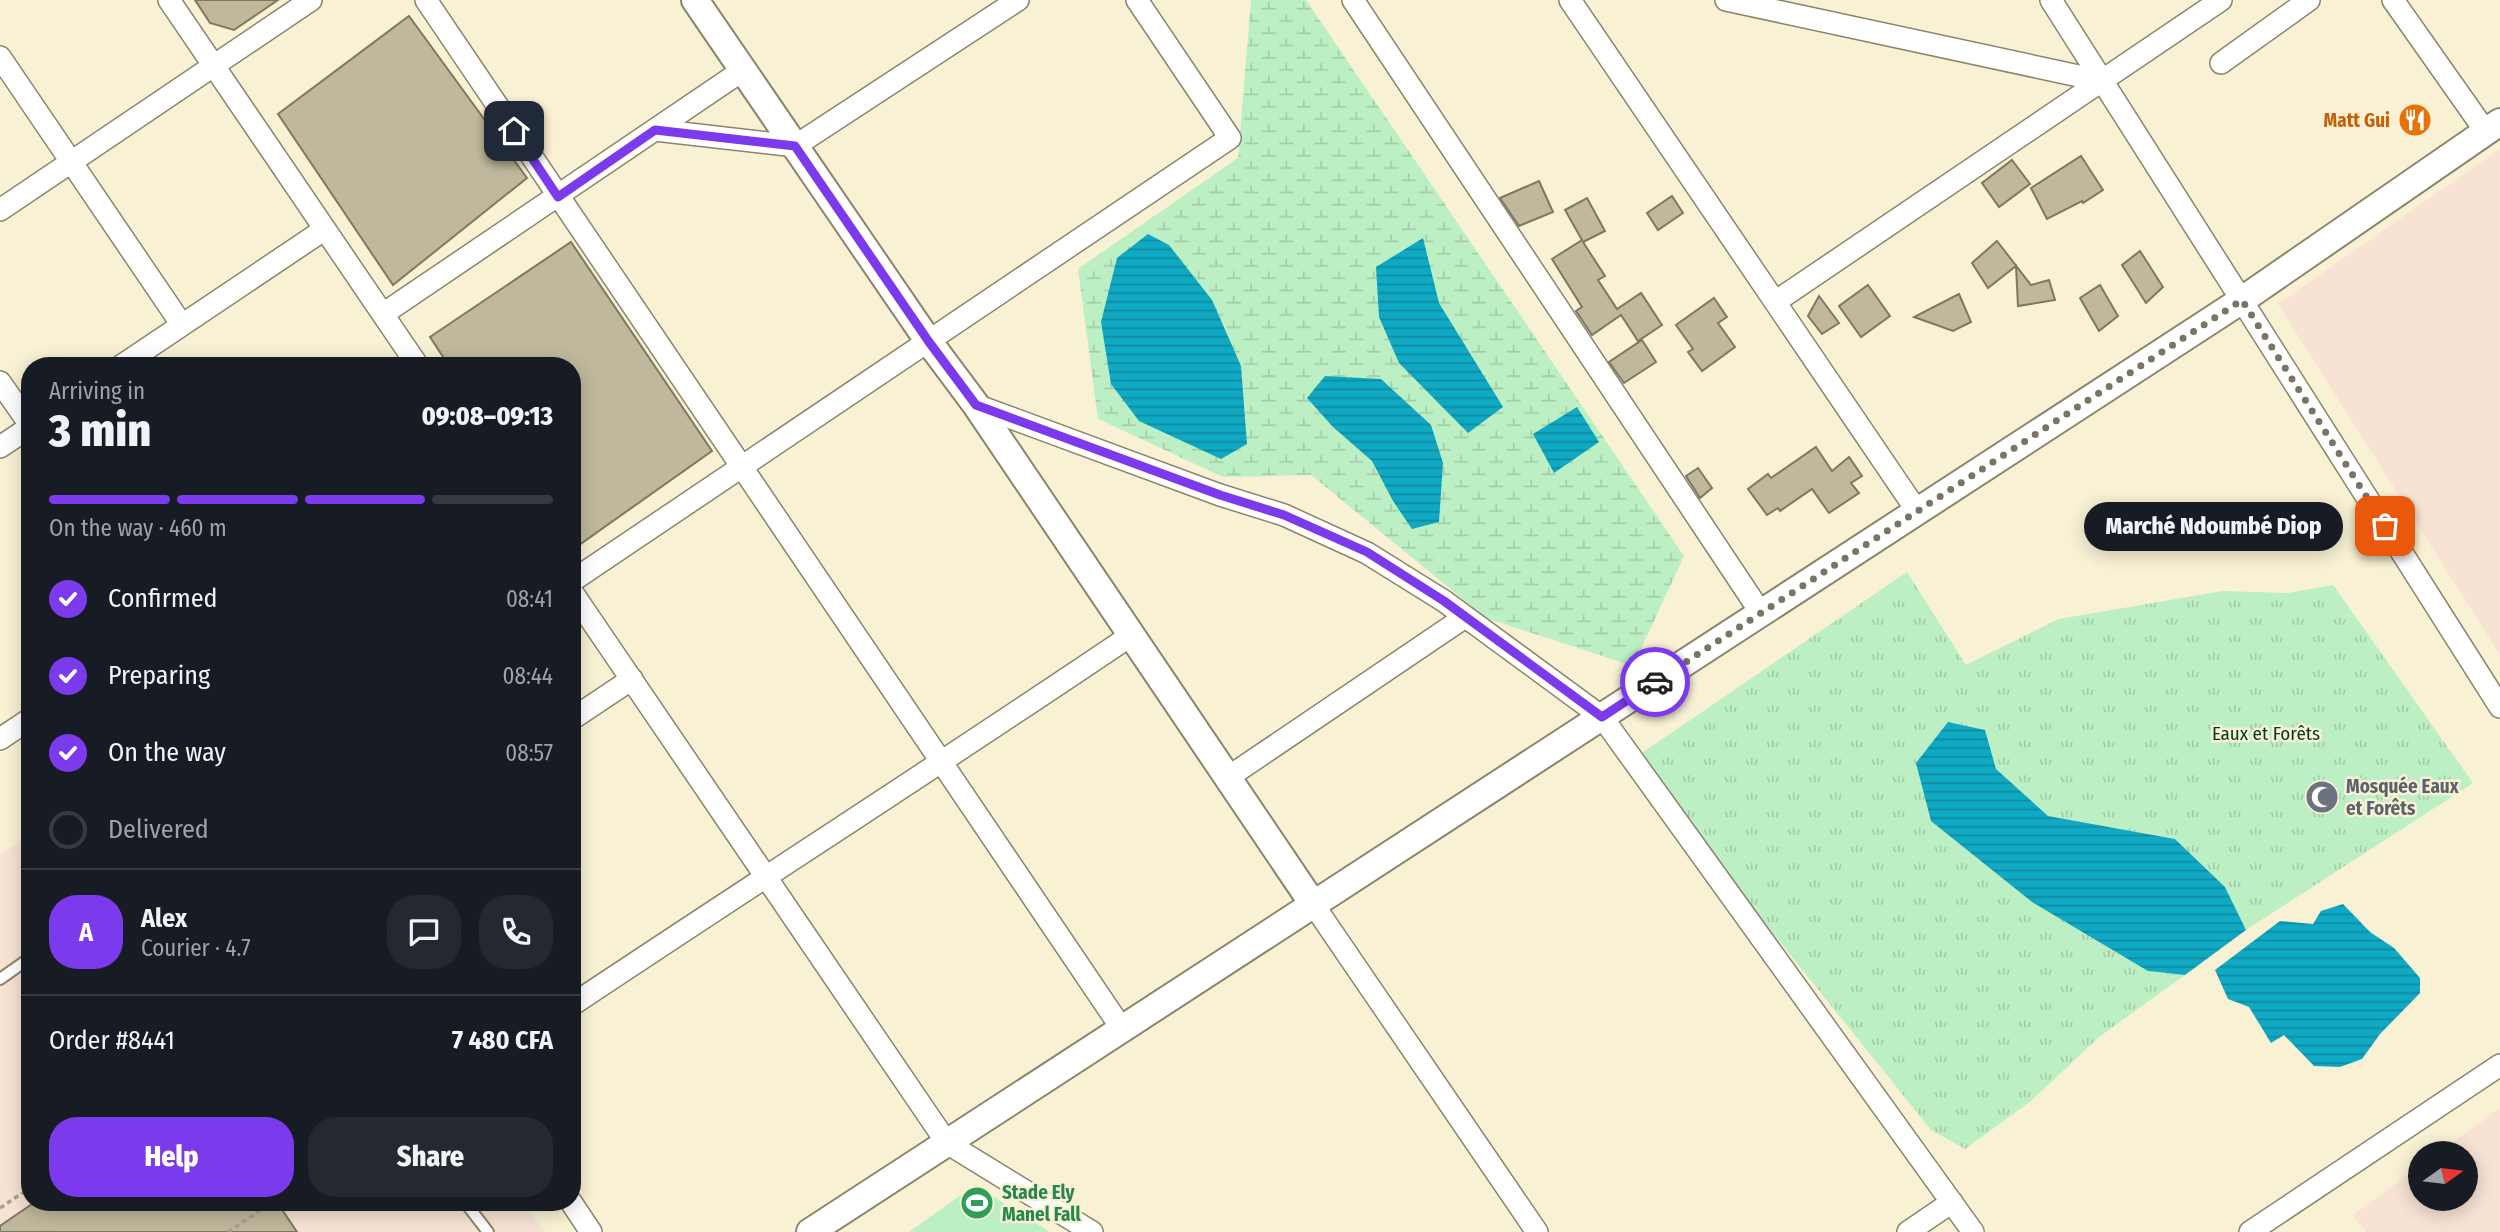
<!DOCTYPE html>
<meta charset="utf-8">
<style>
body{margin:0;font-family:"Fira Sans Condensed",sans-serif;background:#242831;color:#f1f3f6;height:100vh;display:flex;flex-direction:column;font-size:26px;white-space:nowrap}
*{box-sizing:border-box;margin:0}
p{font-size:23px;color:#9ea1a6}
.icon{flex:none;width:38px;height:38px;fill:none;stroke:currentColor;stroke-width:2;stroke-linecap:round;stroke-linejoin:round}
.map{position:relative;flex:1;overflow:hidden}
.drawer{position:absolute;left:21px;top:357px;width:560px;height:854px;display:flex;flex-direction:column;background:#171b24;border-radius:28px;box-shadow:0 4px 18px #0003}
.drawer>*{flex:none}
.needle{width:46px;rotate:76deg}
.controls{position:absolute;left:2408px;top:1141px;display:grid;gap:14px}
.controls a{display:grid;place-items:center;width:70px;height:70px;border-radius:50%;background:#171b24;box-shadow:0 4px 18px #0003;font-size:35px}
.pin{position:absolute;display:grid;place-items:center;width:60px;height:60px;color:#fff;margin:-30px;border-radius:14px;box-shadow:0 4px 10px #0006}
.courier{position:absolute;display:grid;place-items:center;width:70px;height:70px;margin:-35px;border:5px solid #7c3aed;border-radius:50%;background:#fff;color:#222;box-shadow:0 2px 9px #0007}
.bubble{position:absolute;height:49px;border-radius:24px;background:#171b24;box-shadow:0 4px 18px #0003;font-size:23px;font-weight:800;line-height:49px;text-align:center}
.head em{font-style:normal;font-weight:800}
.head div{display:flex;flex-direction:column-reverse}
.head{display:flex;align-items:center;justify-content:space-between;height:119px;padding:0 28px}
h1{font-size:46px;font-weight:800;line-height:52px}
.bar{display:grid;grid-template-columns:repeat(4,1fr);gap:10px 7px;align-content:center;height:84px;padding:0 28px}
.bar i{height:9px;border-radius:5px;background:#363941}
.bar .active{background:#7c3aed}
.bar p{grid-column:span 4}
.line{display:flex;align-items:center;gap:18px;padding:0 28px;border-top:2px solid #363941}
.line div{flex:1}
.round{display:grid;place-items:center;flex:none;width:74px;height:74px;border-radius:28px;background:#242831}
ol{padding:0 28px;list-style:none}
li{display:flex;align-items:center;gap:21px;height:77px}
li p{margin-inline-start:auto}
li .icon{padding:7px;border-radius:50%;background:#7c3aed;color:#fff;stroke-width:4}
li:last-child{color:#9ea1a6}
li i{width:38px;height:38px;border:4px solid #363941;border-radius:50%}
.primary-button{display:flex;gap:14px;margin-top:auto;padding:14px 28px}
.primary-button a{flex:1;height:80px;border-radius:28px;background:#7c3aed;color:#fff;font-size:28px;font-weight:800;line-height:80px;text-align:center}
.primary-button a+a{background:#242831;color:#f1f3f6}
.map>svg:first-child{display:block}
.commercial{fill:#f7e2d4}
.grass{fill:url(#grass-tufts)}
.wetland{fill:url(#wetland-marsh)}
.garden{fill:#bdefc5}
.water{fill:url(#water-rules)}
.building{fill:#bfb89c;stroke:#7f785e;stroke-width:2}
.lines{fill:none;stroke-linecap:round;stroke-linejoin:round}
.service-casing{stroke:#8c856b;stroke-width:14}
.minor-casing{stroke:#8c856b;stroke-width:24}
.tertiary-casing{stroke:#8c856b;stroke-width:30}
.path{stroke:#a8a28d;stroke-width:3.5;stroke-dasharray:5 3.5;stroke-linecap:butt}
.service{stroke:#fff;stroke-width:10}
.minor{stroke:#fff;stroke-width:21}
.tertiary{stroke:#fff;stroke-width:26}
.done{stroke:#797463;stroke-width:7;stroke-dasharray:0 12.6}
.route{stroke:#7c3aed;stroke-width:9}
.labels{text-anchor:middle;stroke-width:5;stroke-linejoin:round;paint-order:stroke}
.food-label{font-size:19px;font-weight:bold;fill:#c56008;stroke:#f8f1d4;text-anchor:end}
.park-label{font-size:19px;fill:#003d16;stroke:#f8f1d4}
.worship-label{font-size:19px;font-weight:bold;fill:#5b616d;stroke:#f8f1d4;text-anchor:start}
.leisure-label{font-size:19px;font-weight:bold;fill:#27864d;stroke:#f8f1d4;text-anchor:start}
</style>
<div class="map">
<svg width="2500" height="1232" viewBox="0 0 2500 1232">
<defs>
<pattern id="grass-tufts" width="24" height="20" patternUnits="userSpaceOnUse" patternTransform="scale(1.75)"><rect width="24" height="20" fill="#bdefc5"/><path d="M3 7l-1-3M5 7V3M7 7l1-3M15 17l-1-3M17 17v-4M19 17l1-3" fill="none" stroke="#a3cda9"/></pattern>
<pattern id="wetland-marsh" width="20" height="14" patternUnits="userSpaceOnUse" patternTransform="scale(1.75)"><rect width="20" height="14" fill="#bdefc5"/><path d="M1 5h8M5 5V1M11 12h8M15 12V8" fill="none" stroke="#a3cda9"/></pattern>
<pattern id="water-rules" width="6" height="5" patternUnits="userSpaceOnUse" patternTransform="scale(1.75)"><rect width="6" height="5" fill="#0fa9c4"/><path d="M0 2.5h6" fill="none" stroke="#0f8a9f"/></pattern>
</defs>
<rect width="100%" height="100%" fill="#f8f1d4"/>
<path class="commercial" d="M 2500,149 L 2500,655 L 2278,304 Z
M 30,835 L 30,1202 L 523,1202 L 544,1232 L 0,1232 L 0,855 Z
M 2500,1108 L 2500,1232 L 2366,1232 L 2353,1215 L 2420,1166 L 2420,1199 L 2466,1199 L 2466,1153 L 2438,1153 Z"/>
<path class="grass" d="M 1907,572 L 1966,665 L 2059,619 L 2223,591 L 2288,593 L 2333,585 L 2473,783 L 2246,930 L 2225,887 L 2175,839 L 2048,816 L 1996,769 L 1985,730 L 1948,722 L 2148,971 L 2185,975 L 2099,1037 L 2031,1101 L 1965,1149 L 1931,1130 L 1633,759 Z"/>
<path class="wetland" d="M 1251,0 L 1306,0 L 1684,556 L 1633,666 L 1486,618 L 1311,475 L 1223,477 L 1098,419 L 1078,269 L 1238,158 Z"/>
<path class="garden" d="M 975,1185 L 1050,1232 L 909,1232 Z"/>
<path class="water" d="M 1148,234 L 1169,245 L 1212,300 L 1241,366 L 1247,444 L 1221,459 L 1139,421 L 1111,384 L 1101,322 L 1117,258 Z
M 1423,238 L 1439,303 L 1503,407 L 1468,433 L 1399,363 L 1379,317 L 1376,267 Z
M 1325,376 L 1381,379 L 1431,425 L 1443,463 L 1439,522 L 1412,529 L 1393,501 L 1372,461 L 1333,427 L 1307,398 Z
M 1577,407 L 1599,442 L 1554,473 L 1533,434 Z
M 1948,722 L 1985,730 L 1996,769 L 2048,816 L 2175,839 L 2225,887 L 2246,930 L 2185,975 L 2148,971 L 2032,902 L 1931,821 L 1916,763 Z
M 2343,904 L 2370,932 L 2394,948 L 2420,978 L 2420,993 L 2380,1034 L 2362,1059 L 2340,1067 L 2314,1066 L 2284,1035 L 2271,1043 L 2249,1007 L 2228,999 L 2215,970 L 2280,921 L 2313,924 L 2321,911 Z"/>
<path class="building" d="M 195,0 L 278,0 L 234,30 L 210,23 Z
M 409,16 L 527,178 L 393,285 L 278,114 Z
M 2081,156 L 2103,190 L 2083,203 L 2082,201 L 2047,219 L 2031,188 Z
M 2012,160 L 2030,184 L 1999,207 L 1982,183 Z
M 1539,181 L 1553,212 L 1519,226 L 1500,198 Z
M 1672,196 L 1683,213 L 1658,230 L 1647,213 Z
M 1587,198 L 1605,231 L 1583,242 L 1605,276 L 1598,280 L 1617,309 L 1641,293 L 1662,325 L 1638,341 L 1621,315 L 1592,335 L 1576,311 L 1582,307 L 1552,259 L 1582,240 L 1565,210 Z
M 1997,241 L 2031,285 L 2049,280 L 2055,300 L 2018,306 L 2016,266 L 1988,288 L 1972,263 Z
M 571,242 L 712,451 L 572,550 L 572,366 L 449,366 L 430,337 Z
M 2140,251 L 2163,287 L 2146,303 L 2122,265 Z
M 1868,285 L 1890,316 L 1861,337 L 1839,306 Z
M 2100,285 L 2118,316 L 2099,331 L 2080,298 Z
M 1959,294 L 1971,322 L 1953,331 L 1914,317 Z
M 1819,296 L 1839,323 L 1822,334 L 1808,316 Z
M 1714,298 L 1727,317 L 1718,323 L 1735,347 L 1702,371 L 1688,352 L 1693,349 L 1676,325 Z
M 1642,340 L 1656,362 L 1624,383 L 1609,362 Z
M 1816,447 L 1832,471 L 1849,457 L 1862,476 L 1851,483 L 1859,493 L 1829,513 L 1812,489 L 1780,511 L 1778,508 L 1767,515 L 1748,489 L 1768,474 L 1771,478 Z
M 1698,468 L 1712,488 L 1700,498 L 1686,476 Z
M 35,1202 L 277,1202 L 297,1232 L 0,1232 L 0,1226 Z"/>
<g class="lines">
<defs>
<path id="service" d="M 0,979 L 30,958
M 465,1202 L 488,1232"/>
<path id="minor" d="M 169,0 L 418,366
M 426,0 L 1122,1029
M 1353,0 L 1761,613
M 1570,0 L 1917,511
M 1726,0 L 2102,81
M 2051,0 L 2500,707
M 2393,0 L 2486,132
M 0,57 L 182,325
M 2221,63 L 2309,0
M 655,130 L 795,146 L 1018,0
M 0,210 L 311,0
M 1775,302 L 2221,0
M 383,314 L 743,70
M 121,366 L 325,229
M 0,382 L 30,425
M 976,405 L 1220,495 L 1284,515 L 1367,553 L 1444,601 L 1602,717 L 1973,1232
M 0,447 L 30,427
M 572,581 L 1230,138 L 1137,0
M 572,592 L 947,1143 L 1092,1232
M 572,719 L 632,679
M 0,739 L 30,719
M 1227,778 L 1465,617
M 1313,904 L 1537,1232
M 572,1005 C 758,881 945,761 1130,636
M 571,1202 L 591,1232
M 1908,1232 L 1952,1202
M 2250,1232 L 2500,1065"/>
<path id="tertiary" d="M 695,0 L 929,342 L 976,405 L 1313,904
M 810,1232 L 2242,300 L 2500,122"/>
</defs>
<use href="#service" class="service-casing"/>
<use href="#minor" class="minor-casing"/>
<use href="#tertiary" class="tertiary-casing"/>
<path class="path" d="M 0,1208 L 30,1188
M 228,1232 L 273,1202"/>
<use href="#service" class="service"/>
<use href="#minor" class="minor"/>
<use href="#tertiary" class="tertiary"/>
</g>
<g class="lines">
<path class="done" d="M 1655,682 L 2242,300 L 2385,526"/>
<path class="route" d="M 514,131 L 558,197 L 655,130 L 795,146 L 929,342 L 976,405 L 1220,495 L 1284,515 L 1367,552 L 1444,601 L 1602,717 L 1655,682"/>
</g>
<defs>
<symbol id="restaurant-disc" viewBox="-11 -11 22 22"><circle r="9.5" fill="#e8710a" stroke="#f8f1d4"/><path d="M-5-6h1v4h1v-4h1v4h1v-4h1v5L-1.5 .5V6h-2V.5L-5-1ZM5-6V6H3V1.5H1.5Q1.5-4 5-6Z" fill="#fff"/></symbol>
<symbol id="mosque-disc" viewBox="-11 -11 22 22"><circle r="9.5" fill="#6b7280" stroke="#f8f1d4"/><path d="M3.5-4.9A6 6 0 1 0 3.5 4.9A5 5 0 1 1 3.5-4.9Z" fill="#fff"/></symbol>
<symbol id="stadium-disc" viewBox="-11 -11 22 22"><circle r="9.5" fill="#2e9e5b" stroke="#f8f1d4"/><path d="M0-5a6.5 5 0 1 0 0 10a6.5 5 0 1 0 0-10ZM-3.5-1.8h7v3.6h-7Z" fill="#fff"/></symbol>
</defs>
<g fill-rule="evenodd">
<use href="#restaurant-disc" x="2396" y="101" width="38" height="38"/>
<use href="#mosque-disc" x="2303" y="778" width="38" height="38"/>
<use href="#stadium-disc" x="958" y="1184" width="38" height="38"/>
</g>
<g class="labels">
<g class="food-label">
<text x="2390" y="127">Matt Gui</text>
</g>
<g class="park-label">
<text x="2266" y="740">Eaux et Forêts</text>
</g>
<g class="worship-label">
<text x="2346" y="793">Mosquée Eaux<tspan x="2346" dy="22">et Forêts</tspan></text>
</g>
<g class="leisure-label">
<text x="1002" y="1199">Stade Ely<tspan x="1002" dy="22">Manel Fall</tspan></text>
</g>
</g>
</svg>
<div class="controls">
<a><svg class="needle" viewBox="-14 -14 28 28"><path d="M0-13l5 13h-10z" fill="#e53935"/><path d="M0 13l5-13h-10z" fill="#9ea1a6"/></svg></a>
</div>
<div class="pin" style="left:2385px;top:526px;background:#ea580c"><svg class="icon" aria-label="bag" viewBox="0 0 24 24"><path d="M5 8h14l-1 12H6zM9 8a3 3 0 0 1 6 0"/></svg></div>
<div class="pin" style="left:514px;top:131px;background:#1f2937"><svg class="icon" aria-label="home" viewBox="0 0 24 24"><path d="M3 11l9-7 9 7M6 9v11h12V9"/></svg></div>
<div class="courier" style="left:1655px;top:682px"><svg class="icon" aria-label="car" viewBox="0 0 24 24"><path d="M5 17H2v-5l4-1 3-4h7l3 4 3 1v5h-3M9 17h6M6 11h13"/><circle cx="7" cy="17" r="2"/><circle cx="17" cy="17" r="2"/></svg></div>
<div class="bubble" style="left:2084px;top:502px;width:259px">Marché Ndoumbé Diop</div>
<section class="drawer">
<div class="head"><div><h1>3 min</h1><p>Arriving in</p></div><em>09:08–09:13</em></div>
<div class="bar"><i class="active"></i><i class="active"></i><i class="active"></i><i></i><p>On the way · 460 m</p></div>
<ol>
<li><svg class="icon" aria-label="check" viewBox="0 0 24 24"><path d="M5 12l5 5 9-10"/></svg>Confirmed<p>08:41</p></li>
<li><svg class="icon" aria-label="check" viewBox="0 0 24 24"><path d="M5 12l5 5 9-10"/></svg>Preparing<p>08:44</p></li>
<li><svg class="icon" aria-label="check" viewBox="0 0 24 24"><path d="M5 12l5 5 9-10"/></svg>On the way<p>08:57</p></li>
<li><i></i>Delivered</li>
</ol>
<div class="line" style="height:126px"><b class="round" style="background:#7c3aed;color:#fff">A</b><div><b>Alex</b><p>Courier · 4.7</p></div><a class="round"><svg class="icon" aria-label="chat" viewBox="0 0 24 24"><path d="M4 5h16v11H9l-5 4z"/></svg></a><a class="round"><svg class="icon" aria-label="phone" viewBox="0 0 24 24"><path d="M5 4h4l2 5-3 2q2 4 5 5l2-3 5 2v4C11 20 4 13 5 4z"/></svg></a></div>
<div class="line" style="height:91px"><div>Order #8441</div><b>7 480 CFA</b></div>
<div class="primary-button"><a>Help</a><a>Share</a></div>
</section>
</div>
